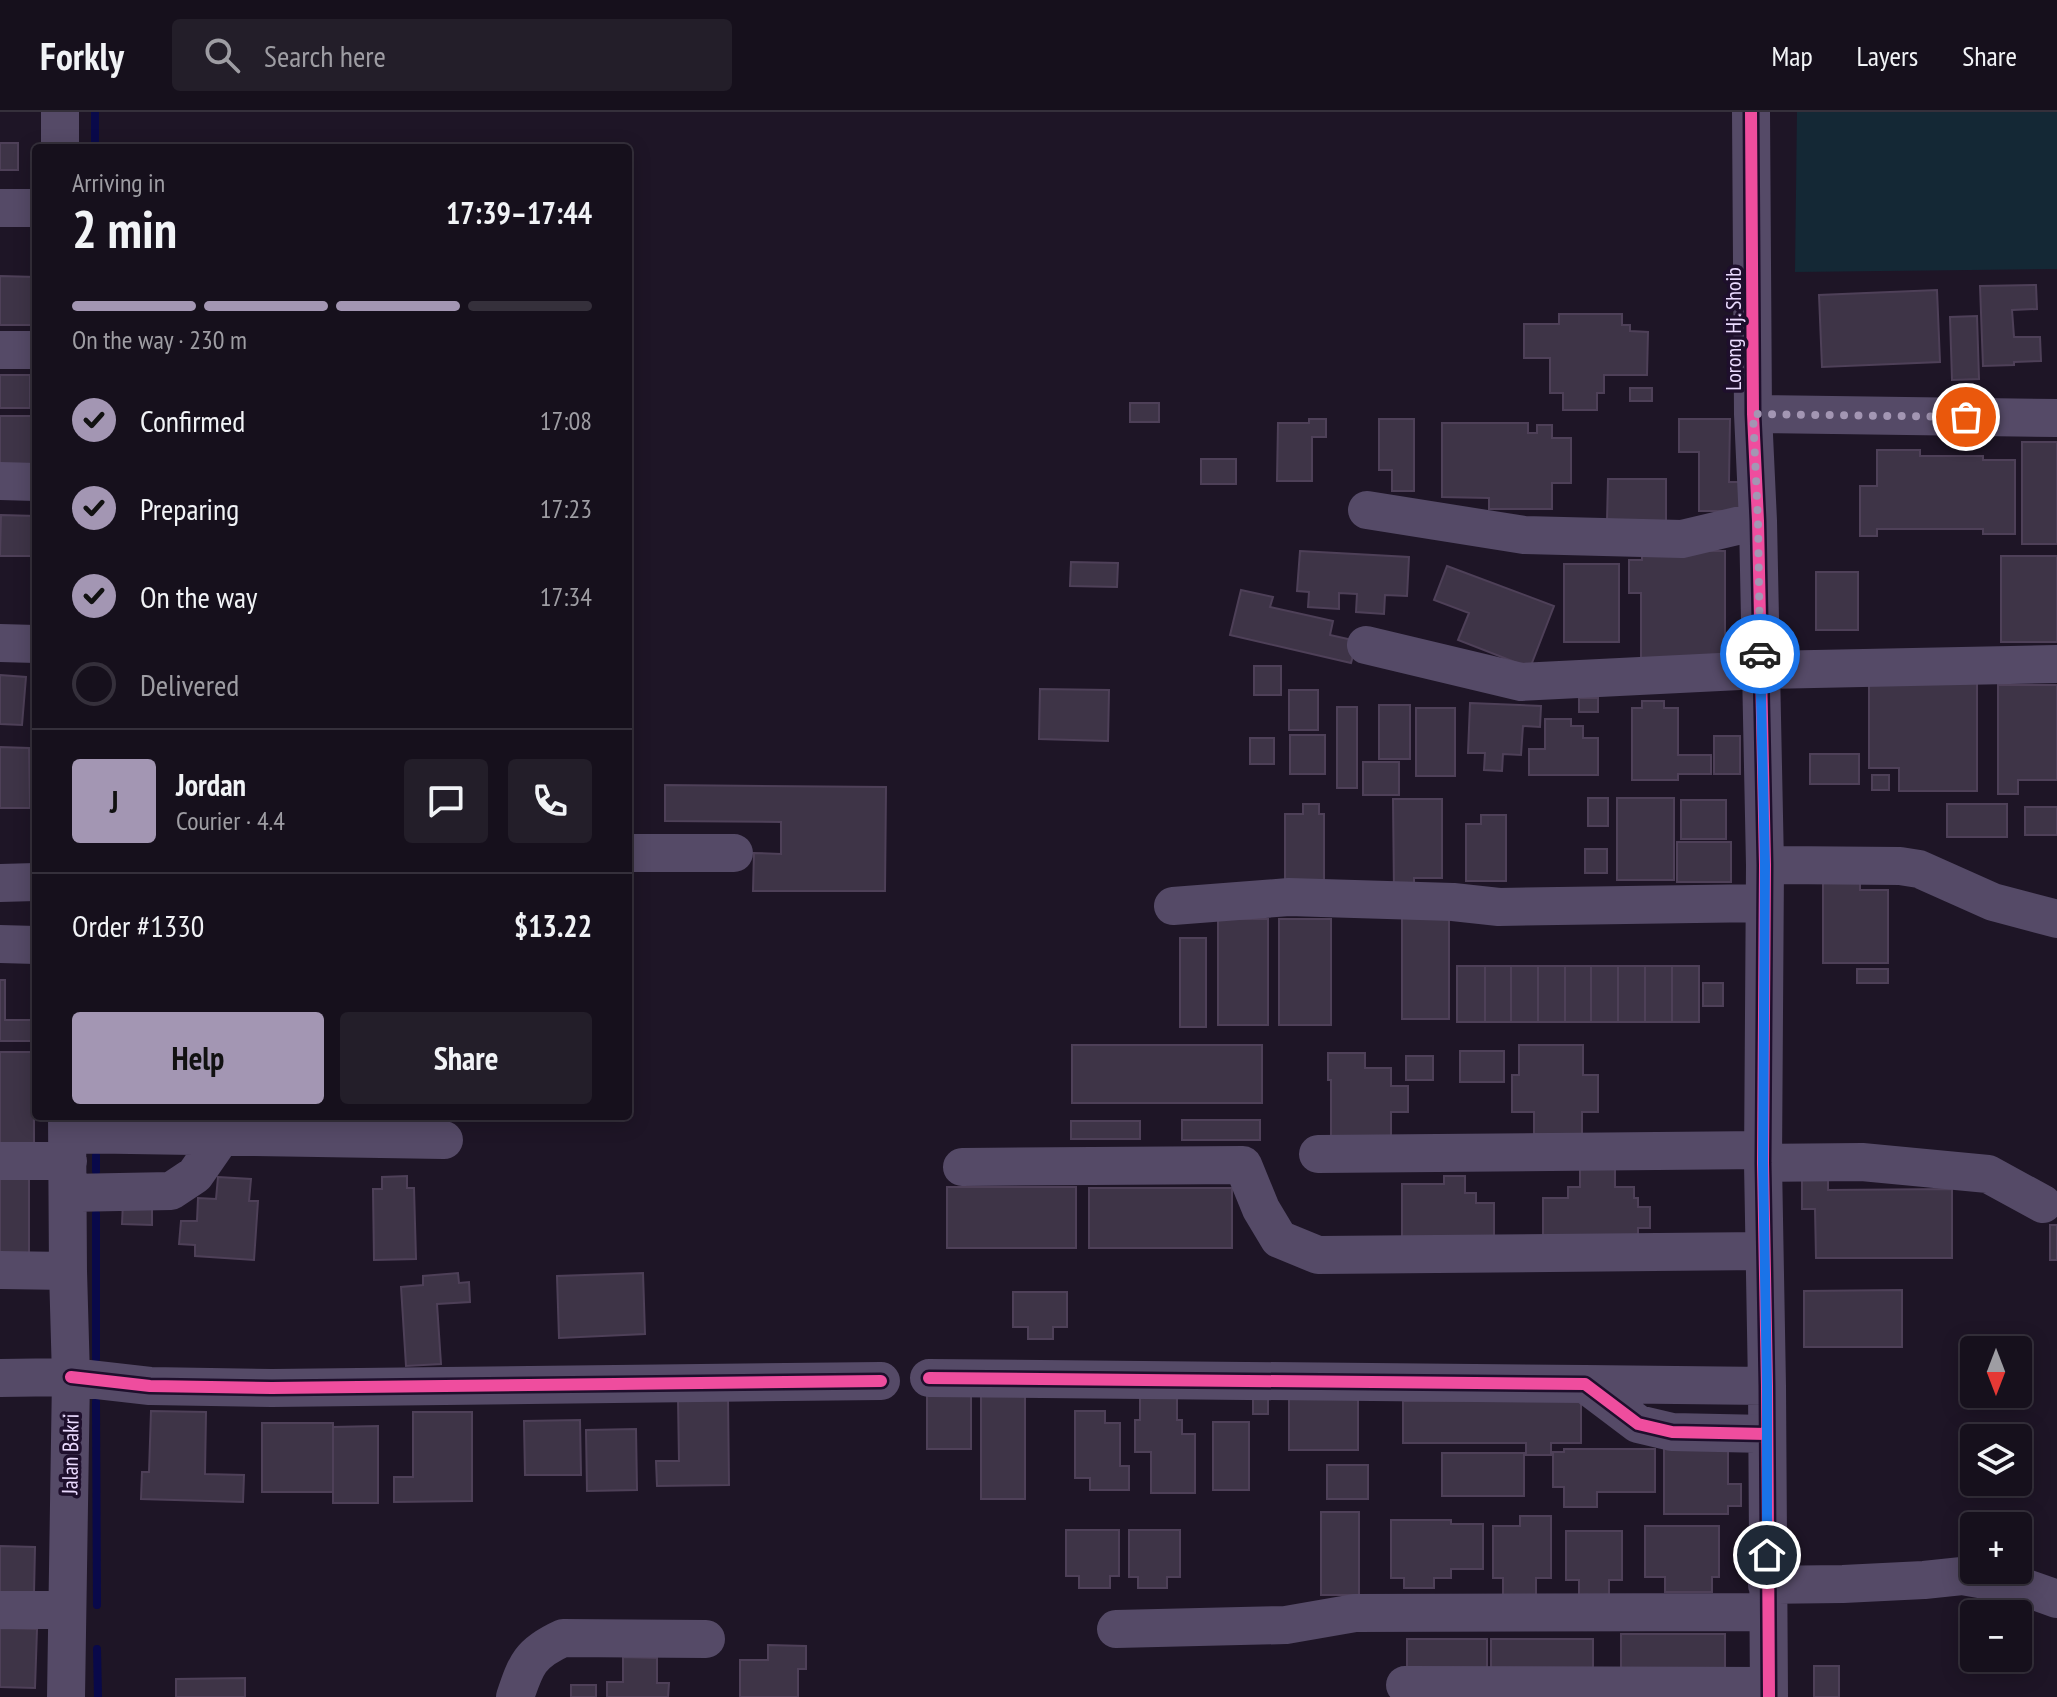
<!DOCTYPE html>
<meta charset="utf-8">
<style>
body{margin:0;font-family:"PT Sans Narrow",sans-serif;background:#231e29;color:#f1f3f6;height:100vh;display:flex;flex-direction:column;font-size:30px;white-space:nowrap}
*{box-sizing:border-box;margin:0}
p{font-size:26px;color:#9e9da3}
.icon{flex:none;width:44px;height:44px;fill:none;stroke:currentColor;stroke-width:2;stroke-linecap:round;stroke-linejoin:round}
.map{position:relative;flex:1;overflow:hidden}
.details{position:absolute;left:32px;top:32px;width:600px;height:976px;display:flex;flex-direction:column;background:#16101c;border-radius:8px;box-shadow:0 4px 20px #0003,0 0 0 2px #35303b}
.details>*{flex:none}
.needle{width:52px;rotate:180deg}
.buttons{position:absolute;left:1960px;top:1224px;display:grid;gap:16px}
.buttons a{display:grid;place-items:center;width:72px;height:72px;border-radius:8px;background:#16101c;box-shadow:0 4px 20px #0003,0 0 0 2px #35303b;font-size:40px}
.pin{position:absolute;display:grid;place-items:center;width:68px;height:68px;color:#fff;margin:-34px;border:4px solid #fff;border-radius:50%;box-shadow:0 2px 8px #0007}
.courier{position:absolute;display:grid;place-items:center;width:80px;height:80px;margin:-40px;border:6px solid #1a73e8;border-radius:50%;background:#fff;color:#222;box-shadow:0 2px 10px #0007}
.overview em{font-style:normal;font-weight:800}
.overview div{display:flex;flex-direction:column-reverse}
.overview{display:flex;align-items:center;justify-content:space-between;height:136px;padding:0 40px}
h1{font-size:52px;font-weight:800;line-height:60px}
.bar{display:grid;grid-template-columns:repeat(4,1fr);gap:12px 8px;align-content:center;height:96px;padding:0 40px}
.bar i{height:10px;border-radius:6px;background:#35303b}
.bar .current{background:#a396b3}
.bar p{grid-column:span 4}
.line{display:flex;align-items:center;gap:20px;padding:0 40px;border-top:2px solid #35303b}
.line div{flex:1}
.round{display:grid;place-items:center;flex:none;width:84px;height:84px;border-radius:8px;background:#231e29}
ol{padding:0 40px;list-style:none}
li{display:flex;align-items:center;gap:24px;height:88px}
li p{margin-inline-start:auto}
li .icon{padding:8px;border-radius:50%;background:#a396b3;color:#111;stroke-width:4}
li:last-child{color:#9e9da3}
li i{width:44px;height:44px;border:4px solid #35303b;border-radius:50%}
.action{display:flex;gap:16px;margin-top:auto;padding:16px 40px}
.action a{flex:1;height:92px;border-radius:8px;background:#a396b3;color:#111;font-size:32px;font-weight:800;line-height:92px;text-align:center}
.action a+a{background:#231e29;color:#f1f3f6}
header{display:flex;align-items:center;gap:48px;box-sizing:border-box;height:112px;padding:0 40px;background:#16101c;border-bottom:2px solid #35303b}
header strong{font-size:38px}
nav{display:flex;gap:44px;margin-inline-start:auto;font-size:28px}
.search{width:560px;height:72px;background:#231e29;display:flex;align-items:center;gap:20px;box-sizing:border-box;padding:0 28px;border-radius:8px;color:#9e9da3;font-size:30px}
.map>svg:first-child{display:block}
.green{fill:#142835}
.lines{fill:none;stroke-linecap:round;stroke-linejoin:round}
.stream{stroke:#09094a;stroke-width:8}
.building{fill:#3e3447;stroke:#4e4058;stroke-width:2}
.minor{stroke:#554a67;stroke-width:38}
.cycleway-casing{stroke:#1e0f2c;stroke-width:17}
.cycleway{stroke:#ef4d9e;stroke-width:12}
.done{stroke:#a396b3;stroke-width:8;stroke-dasharray:0 14.4}
.route{stroke:#1a73e8;stroke-width:10}
.labels{text-anchor:middle;stroke-width:7;stroke-linejoin:round;paint-order:stroke}
.street-label{font-size:22px;fill:#ebdbff;stroke:#1e0f2c}
</style>
<header>
<strong>Forkly</strong>
<div class="search"><svg class="icon" aria-label="search" viewBox="0 0 24 24"><circle cx="10" cy="10" r="6"/><path d="M15 15l6 6"/></svg>Search here</div>
<nav><a>Map</a><a>Layers</a><a>Share</a></nav>
</header>
<div class="map">
<svg width="2057" height="1585" viewBox="0 0 2057 1585">
<rect width="100%" height="100%" fill="#1e1526"/>
<path class="green" d="M 1797,0 L 2057,0 L 2057,157 L 1795,160 Z"/>
<g class="lines">
<path class="stream" d="M 95,0 L 95,36
M 96,1044 L 96,1059
M 96,1102 L 96,1246
M 96,1290 L 97,1493
M 97,1537 L 98,1585"/>
</g>
<path class="building" d="M 0,31 L 18,31 L 18,58 L 0,58 Z
M 0,164 L 36,165 L 36,213 L 0,213 Z
M 2036,173 L 2037,197 L 2012,198 L 2014,225 L 2040,225 L 2041,249 L 2014,250 L 2014,253 L 1983,254 L 1980,174 Z
M 1937,178 L 1940,250 L 1822,255 L 1819,183 Z
M 1559,202 L 1622,202 L 1622,213 L 1630,213 L 1630,219 L 1648,220 L 1647,263 L 1604,263 L 1604,281 L 1597,281 L 1597,298 L 1563,298 L 1563,281 L 1550,281 L 1550,246 L 1524,246 L 1524,212 L 1559,212 Z
M 1977,204 L 1979,267 L 1952,268 L 1950,205 Z
M 0,263 L 30,263 L 30,296 L 0,296 Z
M 1630,276 L 1652,276 L 1652,289 L 1630,289 Z
M 1130,291 L 1159,291 L 1159,310 L 1130,310 Z
M 0,304 L 32,304 L 32,356 L 0,356 Z
M 1309,307 L 1326,307 L 1326,325 L 1312,325 L 1312,369 L 1277,369 L 1278,311 L 1309,311 Z
M 1379,307 L 1414,307 L 1414,379 L 1392,379 L 1392,358 L 1379,358 Z
M 1679,307 L 1730,307 L 1729,370 L 1740,370 L 1740,399 L 1699,399 L 1699,340 L 1679,340 Z
M 1442,311 L 1528,311 L 1528,321 L 1537,321 L 1537,313 L 1552,313 L 1552,326 L 1571,326 L 1571,371 L 1552,371 L 1552,397 L 1489,397 L 1489,386 L 1442,385 Z
M 2022,330 L 2057,330 L 2057,432 L 2022,432 Z
M 1877,338 L 1920,338 L 1920,344 L 1983,344 L 1983,348 L 2015,348 L 2015,422 L 1983,422 L 1983,417 L 1877,417 L 1877,424 L 1860,424 L 1860,374 L 1877,374 Z
M 1201,347 L 1236,347 L 1236,372 L 1201,372 Z
M 1608,367 L 1666,367 L 1666,409 L 1607,409 Z
M 1,403 L 36,404 L 36,444 L 0,444 Z
M 1300,439 L 1409,445 L 1407,484 L 1385,483 L 1384,502 L 1356,500 L 1357,482 L 1339,481 L 1339,497 L 1308,495 L 1309,480 L 1297,479 Z
M 1642,439 L 1725,439 L 1725,552 L 1641,552 L 1641,481 L 1629,481 L 1629,448 L 1642,448 Z
M 2001,444 L 2057,444 L 2057,530 L 2001,530 Z
M 1071,450 L 1118,451 L 1117,475 L 1070,474 Z
M 1564,452 L 1619,452 L 1619,530 L 1564,530 Z
M 1447,454 L 1554,494 L 1530,556 L 1458,528 L 1469,501 L 1434,488 Z
M 1816,460 L 1858,460 L 1858,518 L 1816,518 Z
M 1241,478 L 1273,485 L 1270,495 L 1333,509 L 1330,523 L 1357,529 L 1351,551 L 1230,523 Z
M 1254,554 L 1281,554 L 1281,583 L 1254,583 Z
M 0,563 L 26,565 L 22,613 L 0,612 Z
M 1869,565 L 1977,565 L 1977,679 L 1899,679 L 1899,656 L 1869,656 Z
M 1998,573 L 2057,573 L 2057,668 L 2018,668 L 2018,682 L 1998,682 Z
M 1040,577 L 1109,578 L 1108,629 L 1039,627 Z
M 1289,578 L 1318,578 L 1318,618 L 1289,618 Z
M 1579,586 L 1598,586 L 1598,600 L 1579,600 Z
M 1642,589 L 1664,589 L 1664,596 L 1678,596 L 1678,643 L 1711,643 L 1711,662 L 1678,662 L 1678,668 L 1632,668 L 1632,596 L 1642,596 Z
M 1470,591 L 1541,594 L 1540,615 L 1523,614 L 1521,643 L 1503,642 L 1502,659 L 1484,658 L 1485,641 L 1468,641 Z
M 1379,593 L 1410,593 L 1410,647 L 1379,647 Z
M 1337,595 L 1357,595 L 1357,676 L 1337,676 Z
M 1416,596 L 1455,596 L 1455,664 L 1416,664 Z
M 1545,607 L 1571,607 L 1571,614 L 1583,614 L 1583,626 L 1598,626 L 1598,663 L 1529,663 L 1529,637 L 1545,637 Z
M 1290,623 L 1325,623 L 1325,662 L 1290,662 Z
M 1714,624 L 1740,624 L 1740,662 L 1714,662 Z
M 1250,626 L 1274,626 L 1274,652 L 1250,652 Z
M 0,635 L 29,636 L 30,696 L 0,696 Z
M 1810,642 L 1859,642 L 1859,672 L 1810,672 Z
M 1363,650 L 1399,650 L 1399,683 L 1363,683 Z
M 1872,663 L 1889,663 L 1889,678 L 1872,678 Z
M 665,673 L 886,675 L 885,779 L 753,779 L 754,741 L 781,742 L 781,710 L 665,709 Z
M 1588,686 L 1608,686 L 1608,714 L 1588,714 Z
M 1617,686 L 1674,686 L 1674,768 L 1617,768 Z
M 1393,687 L 1442,687 L 1442,766 L 1414,766 L 1414,781 L 1394,781 Z
M 1681,688 L 1726,688 L 1726,727 L 1681,727 Z
M 1303,692 L 1319,692 L 1319,702 L 1324,702 L 1324,770 L 1285,770 L 1285,702 L 1303,702 Z
M 1947,692 L 2007,692 L 2007,725 L 1947,725 Z
M 2025,695 L 2057,695 L 2057,723 L 2025,723 Z
M 1481,703 L 1506,703 L 1506,769 L 1466,769 L 1466,712 L 1481,712 Z
M 1677,730 L 1731,730 L 1731,770 L 1677,770 Z
M 1585,737 L 1607,737 L 1607,761 L 1585,761 Z
M 1823,763 L 1860,763 L 1860,778 L 1888,778 L 1888,851 L 1823,851 Z
M 1402,801 L 1449,801 L 1449,907 L 1402,907 Z
M 1218,807 L 1268,807 L 1268,913 L 1218,913 Z
M 1279,807 L 1331,807 L 1331,913 L 1279,913 Z
M 1180,826 L 1206,826 L 1206,915 L 1180,915 Z
M 1457,854 L 1485,854 L 1485,910 L 1457,910 Z
M 1485,854 L 1511,854 L 1511,910 L 1485,910 Z
M 1511,854 L 1538,854 L 1538,910 L 1511,910 Z
M 1538,854 L 1565,854 L 1565,910 L 1538,910 Z
M 1565,854 L 1591,854 L 1591,910 L 1565,910 Z
M 1591,854 L 1618,854 L 1618,910 L 1591,910 Z
M 1618,854 L 1645,854 L 1645,910 L 1618,910 Z
M 1645,854 L 1672,854 L 1672,910 L 1645,910 Z
M 1672,854 L 1699,854 L 1699,910 L 1672,910 Z
M 1857,857 L 1888,857 L 1888,871 L 1857,871 Z
M 0,868 L 5,868 L 5,908 L 32,908 L 32,929 L 0,929 Z
M 1703,871 L 1723,871 L 1723,894 L 1703,894 Z
M 1072,933 L 1262,933 L 1262,991 L 1072,991 Z
M 1519,933 L 1583,933 L 1583,963 L 1598,963 L 1598,1000 L 1582,1000 L 1582,1022 L 1534,1022 L 1534,1000 L 1512,1000 L 1512,963 L 1519,963 Z
M 1460,939 L 1504,939 L 1504,970 L 1460,970 Z
M 0,940 L 34,940 L 34,1039 L 0,1039 Z
M 1328,941 L 1365,941 L 1365,956 L 1391,956 L 1391,974 L 1408,974 L 1408,1000 L 1391,1000 L 1391,1026 L 1331,1026 L 1331,968 L 1328,968 Z
M 1406,944 L 1433,944 L 1433,968 L 1406,968 Z
M 1182,1008 L 1260,1008 L 1260,1028 L 1182,1028 Z
M 1071,1009 L 1140,1009 L 1140,1027 L 1071,1027 Z
M 1580,1048 L 1615,1048 L 1615,1075 L 1634,1075 L 1634,1086 L 1638,1086 L 1638,1095 L 1650,1095 L 1650,1116 L 1638,1116 L 1638,1130 L 1543,1130 L 1543,1086 L 1568,1086 L 1568,1075 L 1580,1075 Z
M 407,1064 L 407,1076 L 414,1076 L 416,1147 L 374,1148 L 373,1077 L 382,1077 L 382,1065 Z
M 1444,1064 L 1465,1064 L 1465,1081 L 1476,1081 L 1476,1091 L 1494,1091 L 1494,1133 L 1402,1133 L 1402,1072 L 1444,1072 Z
M 218,1065 L 251,1067 L 249,1089 L 258,1089 L 254,1148 L 195,1144 L 195,1133 L 179,1132 L 181,1109 L 197,1109 L 198,1086 L 216,1087 Z
M 0,1066 L 29,1066 L 29,1145 L 0,1145 Z
M 1802,1068 L 1828,1068 L 1828,1078 L 1952,1077 L 1952,1146 L 1816,1146 L 1815,1097 L 1802,1097 Z
M 947,1075 L 1076,1075 L 1076,1136 L 947,1136 Z
M 1089,1076 L 1232,1076 L 1232,1136 L 1089,1136 Z
M 123,1090 L 152,1091 L 152,1113 L 122,1112 Z
M 2050,1113 L 2057,1113 L 2057,1148 L 2050,1148 Z
M 458,1161 L 459,1171 L 469,1170 L 470,1190 L 437,1192 L 441,1252 L 406,1254 L 401,1175 L 423,1173 L 423,1164 Z
M 643,1161 L 645,1222 L 559,1226 L 557,1164 Z
M 1902,1178 L 1902,1235 L 1804,1235 L 1804,1179 Z
M 1013,1180 L 1067,1180 L 1067,1215 L 1053,1215 L 1053,1227 L 1028,1227 L 1028,1215 L 1013,1215 Z
M 927,1280 L 971,1280 L 971,1337 L 927,1337 Z
M 981,1281 L 1025,1281 L 1025,1387 L 981,1387 Z
M 1289,1284 L 1358,1284 L 1358,1338 L 1289,1338 Z
M 728,1285 L 729,1373 L 657,1374 L 656,1349 L 679,1349 L 678,1286 Z
M 1140,1285 L 1177,1285 L 1177,1308 L 1182,1308 L 1182,1322 L 1195,1322 L 1195,1381 L 1151,1381 L 1151,1340 L 1135,1340 L 1135,1308 L 1140,1308 Z
M 1253,1286 L 1268,1286 L 1268,1302 L 1253,1302 Z
M 1403,1289 L 1581,1289 L 1581,1331 L 1551,1331 L 1551,1343 L 1526,1343 L 1526,1331 L 1403,1331 Z
M 151,1299 L 206,1300 L 205,1362 L 244,1363 L 243,1390 L 141,1387 L 142,1360 L 149,1360 Z
M 1075,1299 L 1105,1299 L 1105,1311 L 1120,1311 L 1120,1354 L 1129,1354 L 1129,1378 L 1090,1378 L 1090,1366 L 1075,1366 Z
M 413,1300 L 472,1300 L 472,1389 L 394,1390 L 394,1365 L 413,1365 Z
M 580,1308 L 581,1363 L 525,1363 L 524,1309 Z
M 1213,1310 L 1249,1310 L 1249,1378 L 1213,1378 Z
M 262,1311 L 333,1311 L 333,1380 L 262,1380 Z
M 378,1314 L 378,1391 L 333,1391 L 333,1315 Z
M 636,1317 L 637,1378 L 587,1379 L 586,1318 Z
M 1664,1332 L 1728,1332 L 1728,1372 L 1741,1372 L 1741,1394 L 1728,1394 L 1728,1402 L 1664,1402 Z
M 1564,1337 L 1655,1337 L 1655,1380 L 1597,1380 L 1597,1395 L 1564,1395 L 1564,1375 L 1553,1375 L 1553,1340 L 1564,1340 Z
M 1442,1341 L 1524,1341 L 1524,1384 L 1442,1384 Z
M 1327,1353 L 1368,1353 L 1368,1387 L 1327,1387 Z
M 1321,1400 L 1359,1400 L 1359,1483 L 1321,1483 Z
M 1520,1404 L 1551,1404 L 1551,1466 L 1536,1466 L 1536,1485 L 1503,1485 L 1503,1466 L 1493,1466 L 1493,1414 L 1520,1414 Z
M 1391,1408 L 1451,1408 L 1451,1412 L 1483,1412 L 1483,1457 L 1451,1457 L 1451,1466 L 1434,1466 L 1434,1476 L 1404,1476 L 1404,1466 L 1391,1466 Z
M 1645,1414 L 1719,1414 L 1719,1465 L 1712,1465 L 1712,1480 L 1665,1480 L 1665,1465 L 1645,1465 Z
M 1066,1418 L 1119,1418 L 1119,1464 L 1110,1464 L 1110,1476 L 1079,1476 L 1079,1464 L 1066,1464 Z
M 1129,1418 L 1180,1418 L 1180,1465 L 1167,1465 L 1167,1476 L 1138,1476 L 1138,1465 L 1129,1465 Z
M 1566,1419 L 1622,1419 L 1622,1468 L 1609,1468 L 1609,1485 L 1579,1485 L 1579,1468 L 1566,1468 Z
M 0,1434 L 35,1435 L 34,1481 L 0,1481 Z
M 0,1516 L 37,1517 L 35,1576 L 0,1575 Z
M 1621,1522 L 1725,1522 L 1725,1566 L 1621,1566 Z
M 1407,1527 L 1487,1527 L 1487,1568 L 1407,1568 Z
M 1491,1527 L 1593,1527 L 1593,1567 L 1491,1567 Z
M 768,1533 L 806,1534 L 806,1557 L 798,1557 L 798,1585 L 740,1585 L 740,1548 L 768,1548 Z
M 623,1545 L 657,1546 L 657,1571 L 669,1571 L 668,1585 L 607,1585 L 607,1570 L 623,1570 Z
M 1814,1554 L 1839,1554 L 1839,1585 L 1814,1585 Z
M 245,1566 L 245,1585 L 176,1585 L 176,1567 Z
M 571,1573 L 596,1573 L 596,1585 L 571,1585 Z"/>
<g class="lines">
<path class="minor" d="M 60,0 L 60,36
M 1751,0 L 1753,302 L 1758,409 L 1765,753 L 1763,1051 L 1767,1274 L 1769,1585
M 0,96 L 36,96
M 0,238 L 36,238
M 1753,302 L 2057,306
M 0,369 L 36,370
M 1367,398 L 1524,423 L 1682,427 L 1758,409
M 0,531 L 36,532
M 1366,533 L 1521,570 L 1760,558 L 2057,552
M 628,741 L 734,741
M 1765,753 L 1900,754 L 1919,757 L 1993,790 L 2057,807
M 0,771 L 36,770
M 1173,794 L 1289,785 L 1453,790 L 1499,795 L 1764,791
M 0,832 L 36,833
M 68,1022 L 444,1028
M 1318,1042 L 1763,1038
M 0,1049 L 68,1049
M 1763,1051 L 1862,1050 L 1988,1062 L 2043,1092
M 962,1055 L 1243,1053 L 1261,1097 L 1279,1127 L 1318,1143 L 1764,1139
M 68,1081 L 171,1079 L 195,1063 L 222,1024
M 0,1158 L 68,1159
M 0,1266 L 71,1265 L 150,1274 L 272,1276 L 881,1269
M 929,1266 L 1585,1272 L 1638,1312 L 1672,1320 L 1767,1322
M 1585,1272 L 1767,1274
M 1767,1473 L 1843,1472 L 1924,1468 L 1962,1464 L 2020,1474 L 2057,1487
M 0,1498 L 66,1498
M 1116,1517 L 1286,1513 L 1355,1501 L 1767,1500
M 1405,1573 L 1768,1574
M 66,1585 L 71,1265 L 68,1159 L 67,1004
M 515,1585 C 526,1552 530,1541 563,1526 L 706,1527"/>
<defs>
<path id="cycleway" d="M 1751,0 L 1753,302 L 1758,409 L 1765,753 L 1763,1051 L 1767,1274 L 1769,1585
M 71,1265 L 150,1274 L 272,1276 L 881,1269
M 929,1266 L 1585,1272 L 1638,1312 L 1672,1320 L 1767,1322"/>
</defs>
<use href="#cycleway" class="cycleway-casing"/>
<use href="#cycleway" class="cycleway"/>
</g>
<g class="lines">
<path class="done" d="M 1760,542 L 1758,409 L 1753,302 L 1966,305"/>
<path class="route" d="M 1760,542 L 1765,753 L 1763,1051 L 1767,1274 L 1767,1443"/>
</g>
<g class="labels">
<g class="street-label">
<text transform="translate(1733 217) rotate(-90)" y="8">Lorong Hj. Shoib</text>
<text transform="translate(70 1342) rotate(-89)" y="8">Jalan Bakri</text>
</g>
</g>
</svg>
<div class="buttons">
<a><svg class="needle" viewBox="-14 -14 28 28"><path d="M0-13l5 13h-10z" fill="#e53935"/><path d="M0 13l5-13h-10z" fill="#9e9da3"/></svg></a>
<a><svg class="icon" aria-label="layers" viewBox="0 0 24 24"><path d="M12 4l9 5-9 5-9-5zM3 14l9 5 9-5"/></svg></a>
<a>+</a>
<a>−</a>
</div>
<div class="pin" style="left:1966px;top:305px;background:#ea580c"><svg class="icon" aria-label="bag" viewBox="0 0 24 24"><path d="M5 8h14l-1 12H6zM9 8a3 3 0 0 1 6 0"/></svg></div>
<div class="pin" style="left:1767px;top:1443px;background:#1f2937"><svg class="icon" aria-label="home" viewBox="0 0 24 24"><path d="M3 11l9-7 9 7M6 9v11h12V9"/></svg></div>
<div class="courier" style="left:1760px;top:542px"><svg class="icon" aria-label="car" viewBox="0 0 24 24"><path d="M5 17H2v-5l4-1 3-4h7l3 4 3 1v5h-3M9 17h6M6 11h13"/><circle cx="7" cy="17" r="2"/><circle cx="17" cy="17" r="2"/></svg></div>
<section class="details">
<div class="overview"><div><h1>2 min</h1><p>Arriving in</p></div><em>17:39–17:44</em></div>
<div class="bar"><i class="current"></i><i class="current"></i><i class="current"></i><i></i><p>On the way · 230 m</p></div>
<ol>
<li><svg class="icon" aria-label="check" viewBox="0 0 24 24"><path d="M5 12l5 5 9-10"/></svg>Confirmed<p>17:08</p></li>
<li><svg class="icon" aria-label="check" viewBox="0 0 24 24"><path d="M5 12l5 5 9-10"/></svg>Preparing<p>17:23</p></li>
<li><svg class="icon" aria-label="check" viewBox="0 0 24 24"><path d="M5 12l5 5 9-10"/></svg>On the way<p>17:34</p></li>
<li><i></i>Delivered</li>
</ol>
<div class="line" style="height:144px"><b class="round" style="background:#a396b3;color:#111">J</b><div><b>Jordan</b><p>Courier · 4.4</p></div><a class="round"><svg class="icon" aria-label="chat" viewBox="0 0 24 24"><path d="M4 5h16v11H9l-5 4z"/></svg></a><a class="round"><svg class="icon" aria-label="phone" viewBox="0 0 24 24"><path d="M5 4h4l2 5-3 2q2 4 5 5l2-3 5 2v4C11 20 4 13 5 4z"/></svg></a></div>
<div class="line" style="height:104px"><div>Order #1330</div><b>$13.22</b></div>
<div class="action"><a>Help</a><a>Share</a></div>
</section>
</div>
